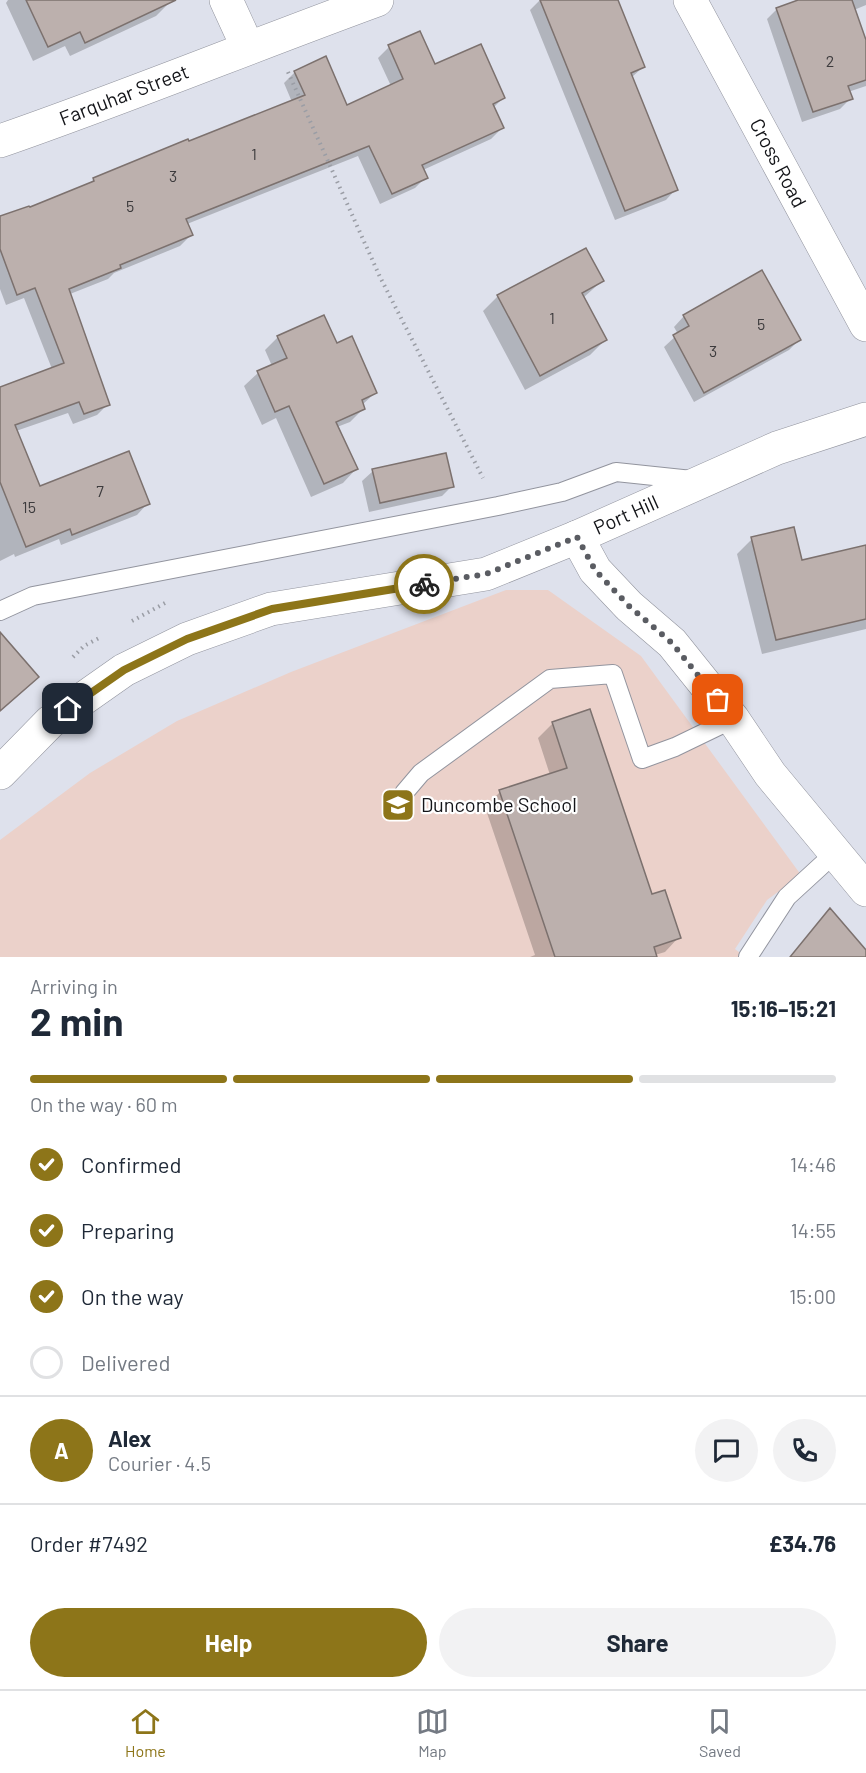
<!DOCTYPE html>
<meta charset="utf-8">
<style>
body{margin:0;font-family:Barlow,sans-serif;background:#f2f2f3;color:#1f2937;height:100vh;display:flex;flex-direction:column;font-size:22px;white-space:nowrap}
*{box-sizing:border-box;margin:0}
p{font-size:20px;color:#747a83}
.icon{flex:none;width:33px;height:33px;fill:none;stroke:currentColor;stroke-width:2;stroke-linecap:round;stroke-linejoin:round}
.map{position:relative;height:957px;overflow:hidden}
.sheet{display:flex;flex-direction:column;background:#fff;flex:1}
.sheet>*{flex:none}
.pin{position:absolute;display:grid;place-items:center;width:51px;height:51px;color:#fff;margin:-26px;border-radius:12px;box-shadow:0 3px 9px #0006}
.courier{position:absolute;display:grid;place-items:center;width:60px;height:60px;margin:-30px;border:4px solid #8d7519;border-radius:50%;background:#fff;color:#222;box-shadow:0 2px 8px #0007}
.overview em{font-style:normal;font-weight:700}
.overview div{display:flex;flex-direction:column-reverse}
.overview{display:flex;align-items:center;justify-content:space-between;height:102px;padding:0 30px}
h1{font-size:39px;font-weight:700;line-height:45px}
.bar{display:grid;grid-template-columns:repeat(4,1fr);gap:9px 6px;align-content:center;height:72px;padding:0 30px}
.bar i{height:8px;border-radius:4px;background:#e0e1e3}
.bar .selected{background:#8d7519}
.bar p{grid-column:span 4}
.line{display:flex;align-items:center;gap:15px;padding:0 30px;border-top:2px solid #e0e1e3}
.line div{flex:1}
.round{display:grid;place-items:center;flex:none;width:63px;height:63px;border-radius:32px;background:#f2f2f3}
ol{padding:0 30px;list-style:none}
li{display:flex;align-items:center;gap:18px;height:66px}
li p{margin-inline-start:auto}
li .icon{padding:6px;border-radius:50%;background:#8d7519;color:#fff;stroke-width:4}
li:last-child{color:#747a83}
li i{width:33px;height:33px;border:3px solid #e0e1e3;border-radius:50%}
.action{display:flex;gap:12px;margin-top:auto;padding:12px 30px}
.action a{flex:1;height:69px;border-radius:36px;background:#8d7519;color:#fff;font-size:24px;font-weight:700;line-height:69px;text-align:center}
.action a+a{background:#f2f2f3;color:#1f2937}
.dock{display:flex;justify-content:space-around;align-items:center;height:84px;border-top:2px solid #e0e1e3;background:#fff;font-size:16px;color:#747a83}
.dock a{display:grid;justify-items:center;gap:3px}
.dock .selected{color:#8d7519}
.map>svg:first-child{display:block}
.education{fill:#ebd1ca}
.shadow{fill:#0003}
.building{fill:#bcb0ad;stroke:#7c716e;stroke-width:1.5}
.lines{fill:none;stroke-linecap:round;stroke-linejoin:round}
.service-casing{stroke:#92949e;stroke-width:20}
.minor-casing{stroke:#92949e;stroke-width:34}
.secondary-casing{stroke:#92949e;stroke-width:34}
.path{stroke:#9a9da5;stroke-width:4;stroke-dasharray:1.5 4.5;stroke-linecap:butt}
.service{stroke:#fff;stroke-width:18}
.minor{stroke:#fff;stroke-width:33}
.secondary{stroke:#fff;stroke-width:33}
.done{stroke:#5a5c62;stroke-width:6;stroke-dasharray:0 10.8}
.route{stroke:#8d7519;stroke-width:8}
.labels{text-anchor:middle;stroke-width:4.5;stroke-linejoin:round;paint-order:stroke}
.number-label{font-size:16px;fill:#3d3b3d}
.street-label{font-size:20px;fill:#131418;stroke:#fff}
.poi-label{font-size:20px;fill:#131418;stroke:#fff;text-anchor:start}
</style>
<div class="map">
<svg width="866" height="957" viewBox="0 0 866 957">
<rect width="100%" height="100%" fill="#dee1ec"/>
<path class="education" d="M 506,590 L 548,590 L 641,656 L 801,875 L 767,900 L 735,949 L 745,957 L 0,957 L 0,840 L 90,773 L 177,721 L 291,672 Z"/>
<path class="shadow" d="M 8,0 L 170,0 L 171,1 L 156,16 L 70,56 L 65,46 L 33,61 L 6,3 Z
M 540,0 L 616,0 L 643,67 L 631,78 L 676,189 L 666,200 L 615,220 L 530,10 Z
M 802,0 L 866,0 L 866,5 L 854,10 L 866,45 L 866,86 L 848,92 L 851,98 L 840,109 L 802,122 L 767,19 L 777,9 Z
M 389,47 L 503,98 L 493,108 L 502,128 L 491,139 L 423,170 L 426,177 L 415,188 L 380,204 L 358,156 L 187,224 L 191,235 L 180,246 L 114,273 L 108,279 L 70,294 L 108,404 L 97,415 L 73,424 L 68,413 L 16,431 L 39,488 L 148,503 L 137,515 L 61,545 L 59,539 L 15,557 L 14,554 L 0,561 L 0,388 L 52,369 L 24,298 L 6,305 L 0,289 L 0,221 L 87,186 L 94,179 L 292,102 L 284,83 L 295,72 L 346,107 L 391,86 L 378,58 Z
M 602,281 L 583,298 L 605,340 L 590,355 L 525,390 L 483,311 L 498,296 Z
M 684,316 L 799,340 L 789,350 L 694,402 L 664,347 L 678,334 L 674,327 Z
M 278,337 L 336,345 L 375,393 L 362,405 L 364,408 L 350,422 L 337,427 L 356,469 L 343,483 L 311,497 L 276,418 L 262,425 L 244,386 L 258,373 L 272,366 L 265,350 Z
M 373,471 L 452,486 L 442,496 L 369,512 L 362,481 Z
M 752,539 L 801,562 L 866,547 L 866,629 L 762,654 L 737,554 Z
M 553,723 L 651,896 L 679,937 L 665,952 L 655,955 L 655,957 L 530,957 L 535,955 L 485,807 L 500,792 L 550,775 L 538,738 Z"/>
<path class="building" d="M 26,0 L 176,0 L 85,43 L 80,32 L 48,47 Z
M 540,0 L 618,0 L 645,67 L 631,73 L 678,190 L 625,211 Z
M 798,0 L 852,0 L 866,40 L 866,80 L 848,86 L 853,99 L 813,112 L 776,8 Z
M 420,31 L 435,64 L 481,44 L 505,98 L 493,104 L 504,128 L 422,165 L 428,178 L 392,194 L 369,146 L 186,219 L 193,235 L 120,265 L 121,268 L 69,289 L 110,405 L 84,414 L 79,402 L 15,425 L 40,486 L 129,451 L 150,504 L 72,535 L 70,529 L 26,547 L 0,482 L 0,387 L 64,363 L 35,288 L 17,295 L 0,249 L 0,216 L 29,206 L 30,207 L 94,181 L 93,178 L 188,139 L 189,141 L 305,95 L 294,71 L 326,56 L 347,105 L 403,79 L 388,45 Z
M 586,248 L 604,281 L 582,293 L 607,340 L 540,376 L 497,295 Z
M 762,270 L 801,340 L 704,393 L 673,335 L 689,326 L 683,315 Z
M 324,315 L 337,343 L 352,336 L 377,393 L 362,400 L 365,409 L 336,422 L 358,469 L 324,484 L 289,406 L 275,412 L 257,371 L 287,358 L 277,336 Z
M 446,453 L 454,487 L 380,503 L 372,469 Z
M 794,527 L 802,560 L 866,545 L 866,619 L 776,640 L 751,537 Z
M 0,632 L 39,677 L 0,711 Z
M 590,709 L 652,894 L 665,890 L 681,938 L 654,947 L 657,957 L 555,957 L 499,790 L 567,768 L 552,722 Z
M 830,908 L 866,950 L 866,957 L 790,957 Z"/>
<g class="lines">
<defs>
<path id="service" d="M 0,611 L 33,596 L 498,506 L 562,492 L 616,472 L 692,480
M 404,793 L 421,773 L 550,679 L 613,674 L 642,759 L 675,747 L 733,719
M 748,957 L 787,897 L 835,853"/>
<path id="minor" d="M 226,0 L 248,48
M 690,0 L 866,325
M 0,141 C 127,97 251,46 377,0
M 577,537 L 595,570 L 629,606 L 672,643 L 733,719 L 770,774 L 866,890"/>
<path id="secondary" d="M 0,773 L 50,722 L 124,670 L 187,639 L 271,609 L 486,574 L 577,537 L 777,448 L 866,419"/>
</defs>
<use href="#service" class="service-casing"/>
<use href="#minor" class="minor-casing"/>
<use href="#secondary" class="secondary-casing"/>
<path class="path" d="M 288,72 L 380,277 L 483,478
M 132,621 L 167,602
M 73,657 L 84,646 L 101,637"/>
<use href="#service" class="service"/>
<use href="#minor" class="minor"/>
<use href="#secondary" class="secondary"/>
</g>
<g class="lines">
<path class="done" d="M 424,584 L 486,574 L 577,537 L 595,570 L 629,606 L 672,643 L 718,700"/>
<path class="route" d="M 68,709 L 124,670 L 187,639 L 272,609 L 424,584"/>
</g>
<defs>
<symbol id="school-square" viewBox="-11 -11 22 22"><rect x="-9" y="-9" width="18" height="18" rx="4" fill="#8d7519" stroke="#fff"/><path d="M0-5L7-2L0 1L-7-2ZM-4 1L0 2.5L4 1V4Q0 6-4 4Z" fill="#fff"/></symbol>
</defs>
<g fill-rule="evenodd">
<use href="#school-square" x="379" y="786" width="38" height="38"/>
</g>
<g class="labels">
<g class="number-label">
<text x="830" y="67">2</text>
<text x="254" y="160">1</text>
<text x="173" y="182">3</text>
<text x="130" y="212">5</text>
<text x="552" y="324">1</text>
<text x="761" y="330">5</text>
<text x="713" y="357">3</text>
<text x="100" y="497">7</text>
<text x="29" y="513">15</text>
</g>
<g class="street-label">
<text transform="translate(124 95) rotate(-21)" y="7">Farquhar Street</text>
<text transform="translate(778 163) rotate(62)" y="7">Cross Road</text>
<text transform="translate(626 515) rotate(-24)" y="7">Port Hill</text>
</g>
<g class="poi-label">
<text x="421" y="812">Duncombe School</text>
</g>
</g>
</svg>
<div class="pin" style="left:718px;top:700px;background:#ea580c"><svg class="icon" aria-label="bag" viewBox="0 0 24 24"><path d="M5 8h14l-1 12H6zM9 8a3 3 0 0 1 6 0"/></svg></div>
<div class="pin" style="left:68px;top:709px;background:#1f2937"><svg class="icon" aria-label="home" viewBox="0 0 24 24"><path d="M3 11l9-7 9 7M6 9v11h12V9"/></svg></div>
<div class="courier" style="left:424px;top:584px"><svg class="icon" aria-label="bike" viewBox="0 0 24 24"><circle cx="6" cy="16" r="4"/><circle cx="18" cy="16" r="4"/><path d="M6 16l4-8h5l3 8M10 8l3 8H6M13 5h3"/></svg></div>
</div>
<section class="sheet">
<div class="overview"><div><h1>2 min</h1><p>Arriving in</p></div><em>15:16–15:21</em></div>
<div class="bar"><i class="selected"></i><i class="selected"></i><i class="selected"></i><i></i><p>On the way · 60 m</p></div>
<ol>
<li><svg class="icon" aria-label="check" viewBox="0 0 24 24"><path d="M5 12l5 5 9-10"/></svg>Confirmed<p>14:46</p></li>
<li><svg class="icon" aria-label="check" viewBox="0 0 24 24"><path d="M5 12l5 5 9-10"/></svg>Preparing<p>14:55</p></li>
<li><svg class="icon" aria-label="check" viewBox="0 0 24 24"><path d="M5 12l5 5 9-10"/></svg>On the way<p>15:00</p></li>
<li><i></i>Delivered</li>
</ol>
<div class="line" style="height:108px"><b class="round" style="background:#8d7519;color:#fff">A</b><div><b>Alex</b><p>Courier · 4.5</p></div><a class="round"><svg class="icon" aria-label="chat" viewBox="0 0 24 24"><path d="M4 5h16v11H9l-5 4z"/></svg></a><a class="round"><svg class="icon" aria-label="phone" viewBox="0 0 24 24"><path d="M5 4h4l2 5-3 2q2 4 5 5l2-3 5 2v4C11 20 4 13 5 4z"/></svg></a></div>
<div class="line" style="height:78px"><div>Order #7492</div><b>£34.76</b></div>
<div class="action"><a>Help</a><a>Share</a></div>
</section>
<nav class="dock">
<a class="selected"><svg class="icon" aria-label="home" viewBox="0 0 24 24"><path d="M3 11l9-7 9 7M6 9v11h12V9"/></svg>Home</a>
<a><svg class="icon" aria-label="map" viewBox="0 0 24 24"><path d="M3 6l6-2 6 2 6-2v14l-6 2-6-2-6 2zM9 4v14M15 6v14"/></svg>Map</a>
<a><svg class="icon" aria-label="saved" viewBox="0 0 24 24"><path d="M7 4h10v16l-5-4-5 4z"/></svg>Saved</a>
</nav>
